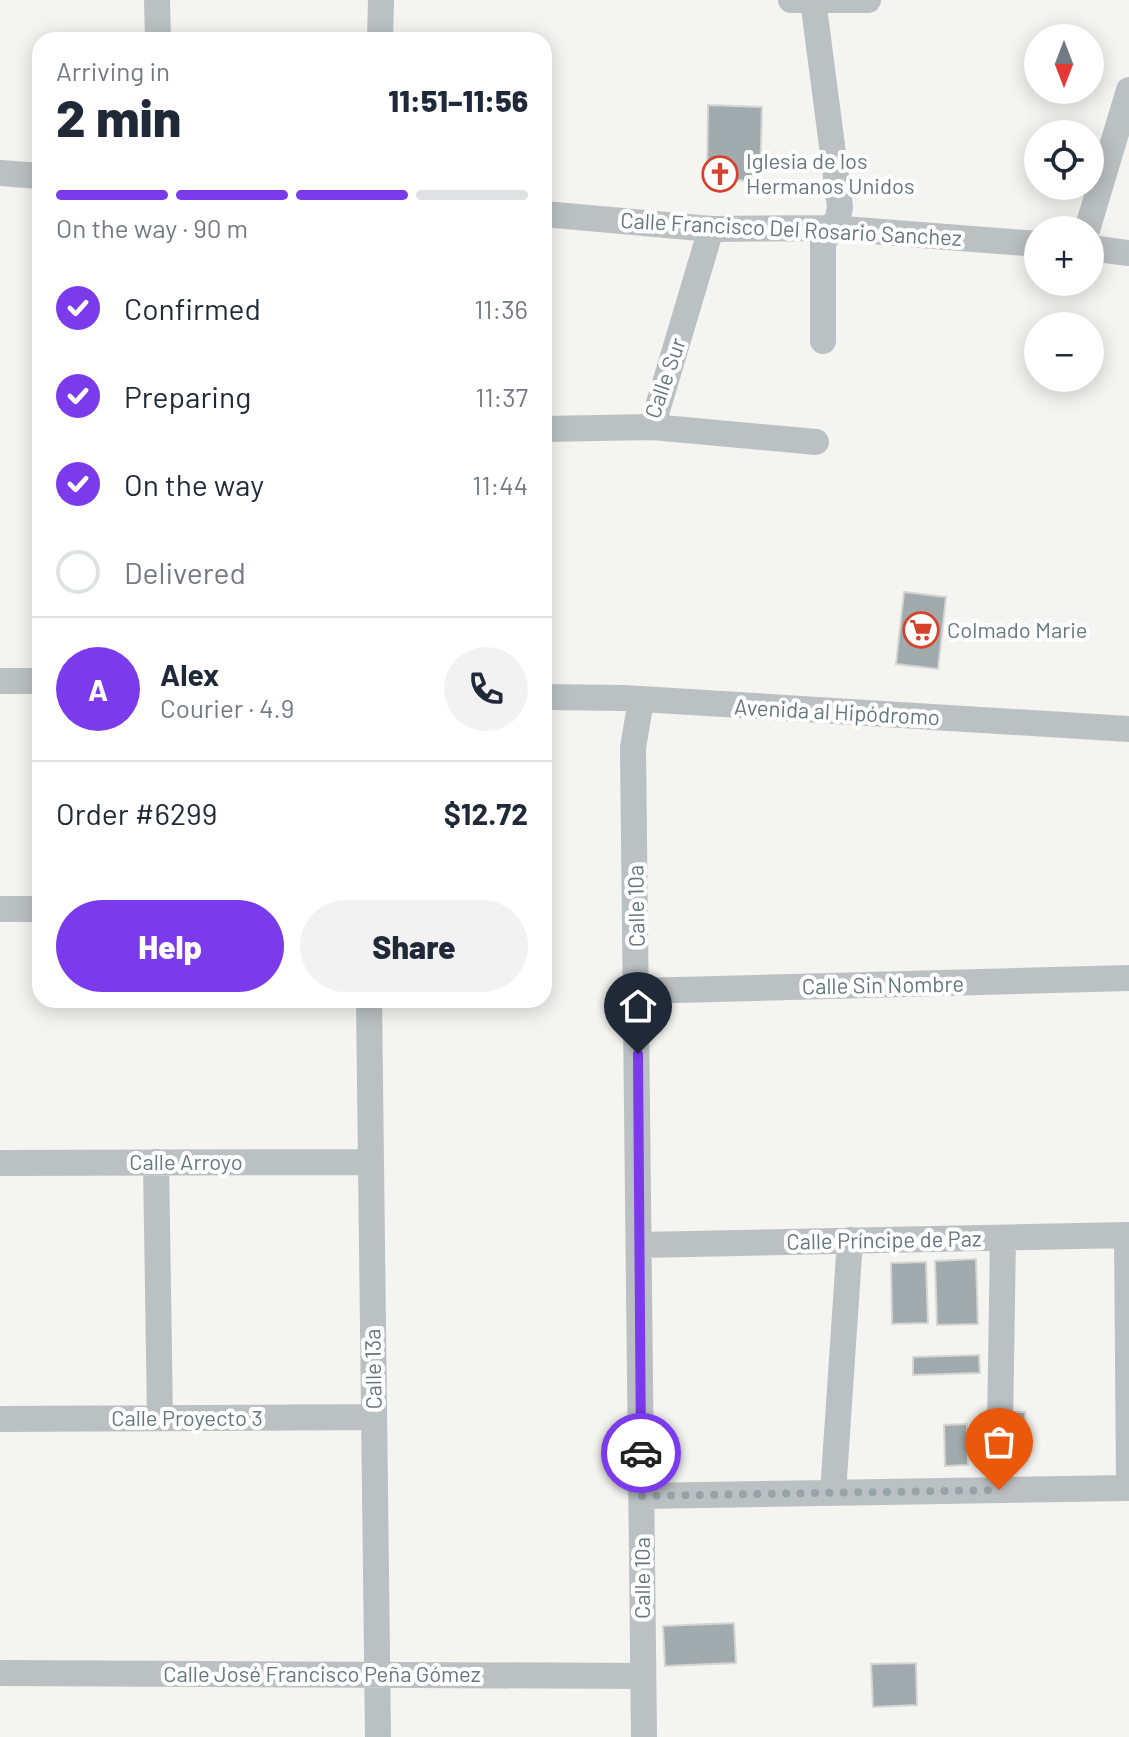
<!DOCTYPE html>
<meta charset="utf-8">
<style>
body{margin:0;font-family:Barlow,sans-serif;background:#f2f2f3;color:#1f2937;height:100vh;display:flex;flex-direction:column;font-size:30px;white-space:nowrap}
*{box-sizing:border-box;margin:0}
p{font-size:26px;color:#747a83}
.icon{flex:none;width:44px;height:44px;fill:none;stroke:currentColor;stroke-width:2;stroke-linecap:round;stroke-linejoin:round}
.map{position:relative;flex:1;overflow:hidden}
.side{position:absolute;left:32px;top:32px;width:520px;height:976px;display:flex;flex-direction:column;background:#fff;border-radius:24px;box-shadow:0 4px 20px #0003}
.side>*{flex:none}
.needle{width:52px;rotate:180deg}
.buttons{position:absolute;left:1024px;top:24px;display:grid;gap:16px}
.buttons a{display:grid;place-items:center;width:80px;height:80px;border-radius:50%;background:#fff;box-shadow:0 4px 20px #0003;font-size:40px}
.pin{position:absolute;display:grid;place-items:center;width:68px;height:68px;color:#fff;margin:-82px -34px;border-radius:50% 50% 50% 0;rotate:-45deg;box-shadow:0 0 8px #0007}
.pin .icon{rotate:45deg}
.courier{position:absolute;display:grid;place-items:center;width:80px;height:80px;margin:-40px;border:6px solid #7c3aed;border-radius:50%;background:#fff;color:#222;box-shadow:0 2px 10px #0007}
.summary em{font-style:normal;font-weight:800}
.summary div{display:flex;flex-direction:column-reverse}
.summary{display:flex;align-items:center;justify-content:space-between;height:136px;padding:0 24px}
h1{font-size:52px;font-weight:800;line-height:60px}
.bar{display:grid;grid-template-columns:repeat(4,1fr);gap:12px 8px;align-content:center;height:96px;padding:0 24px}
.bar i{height:10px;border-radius:6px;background:#e0e1e3}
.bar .selected{background:#7c3aed}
.bar p{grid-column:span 4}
.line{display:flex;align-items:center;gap:20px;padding:0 24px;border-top:2px solid #e0e1e3}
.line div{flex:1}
.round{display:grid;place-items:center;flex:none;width:84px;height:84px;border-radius:42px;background:#f2f2f3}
ol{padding:0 24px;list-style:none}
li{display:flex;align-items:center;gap:24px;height:88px}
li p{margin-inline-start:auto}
li .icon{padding:8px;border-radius:50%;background:#7c3aed;color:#fff;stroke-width:4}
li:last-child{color:#747a83}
li i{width:44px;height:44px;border:4px solid #e0e1e3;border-radius:50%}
.button{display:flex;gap:16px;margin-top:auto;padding:16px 24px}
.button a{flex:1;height:92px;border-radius:48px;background:#7c3aed;color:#fff;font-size:32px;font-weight:800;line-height:92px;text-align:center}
.button a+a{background:#f2f2f3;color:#1f2937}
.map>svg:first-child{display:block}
.building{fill:#a1abae;stroke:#d5d5d3;stroke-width:2}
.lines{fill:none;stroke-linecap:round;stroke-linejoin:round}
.street{stroke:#bbc0c2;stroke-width:26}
.done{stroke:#97a3a7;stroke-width:8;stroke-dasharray:0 14.4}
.route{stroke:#7c3aed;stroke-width:10}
.labels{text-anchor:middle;stroke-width:8;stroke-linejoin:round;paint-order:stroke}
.poi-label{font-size:22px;fill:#65777f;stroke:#fff;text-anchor:start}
.street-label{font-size:22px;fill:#65777f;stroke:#fff}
</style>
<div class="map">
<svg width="1129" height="1737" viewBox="0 0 1129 1737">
<rect width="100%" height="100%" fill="#f4f4f0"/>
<path class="building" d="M 708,105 L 762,107 L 760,181 L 707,179 Z
M 904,592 L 946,597 L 938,669 L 896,664 Z
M 976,1259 L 978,1324 L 937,1325 L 935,1261 Z
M 926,1262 L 928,1323 L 892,1324 L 891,1263 Z
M 979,1355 L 980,1373 L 913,1375 L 913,1357 Z
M 1006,1412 L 1025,1412 L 1027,1460 L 1008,1461 Z
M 967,1424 L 968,1465 L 945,1466 L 944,1425 Z
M 734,1623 L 736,1663 L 665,1666 L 663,1626 Z
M 916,1663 L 917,1705 L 873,1707 L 871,1664 Z"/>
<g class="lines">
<path class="street" d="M 157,0 L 158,40
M 791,0 L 868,0
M 813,0 L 840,207 L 838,218 L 823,243 L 823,341
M 380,40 L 381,0
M 0,173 L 40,176
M 544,214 L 711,229 L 831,228 L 1038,244
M 1087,230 L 1129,90
M 1090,248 L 1129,253
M 652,427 L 816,442
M 544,429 L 652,427 L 711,229
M 0,681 L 40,681
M 544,697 L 624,698 L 1129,729
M 641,700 L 633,748 L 644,1737
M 0,909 L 40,909
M 638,991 L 1129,978
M 369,1000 L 378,1737
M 156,1162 L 160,1418
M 0,1163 L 371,1162
M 1127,1235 L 1129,1485
M 640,1245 L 1129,1235
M 0,1419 L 374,1417
M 999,1490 L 1003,1238
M 833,1493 L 850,1240
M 642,1496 L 1129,1488
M 0,1673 L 643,1676"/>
</g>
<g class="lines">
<path class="done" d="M 641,1453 L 642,1496 L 999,1490"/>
<path class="route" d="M 638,1054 L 641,1453"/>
</g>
<defs>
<symbol id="church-ring" viewBox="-11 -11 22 22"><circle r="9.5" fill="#fff" stroke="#d6422e" stroke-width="1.5"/><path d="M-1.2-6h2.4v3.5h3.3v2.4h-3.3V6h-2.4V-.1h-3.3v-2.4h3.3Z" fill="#d6422e"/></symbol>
<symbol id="supermarket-ring" viewBox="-11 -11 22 22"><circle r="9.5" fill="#fff" stroke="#d6422e" stroke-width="1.5"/><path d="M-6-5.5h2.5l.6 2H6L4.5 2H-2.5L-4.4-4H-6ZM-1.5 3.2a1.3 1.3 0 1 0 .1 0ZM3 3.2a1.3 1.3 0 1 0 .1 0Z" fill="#d6422e"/></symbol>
</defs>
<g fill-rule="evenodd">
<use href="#church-ring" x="700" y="154" width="40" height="40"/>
<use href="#supermarket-ring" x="901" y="610" width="40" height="40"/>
</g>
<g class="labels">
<g class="poi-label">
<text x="746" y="169">Iglesia de los<tspan x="746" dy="25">Hermanos Unidos</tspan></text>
<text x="947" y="638">Colmado Marie</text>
</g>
<g class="street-label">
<text transform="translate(791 229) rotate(3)" y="8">Calle Francisco Del Rosario Sanchez</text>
<text transform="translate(665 378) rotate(-71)" y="8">Calle Sur</text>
<text transform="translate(837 712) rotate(3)" y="8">Avenida al Hipódromo</text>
<text transform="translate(636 906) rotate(-91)" y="8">Calle 10a</text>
<text transform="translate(883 985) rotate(-1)" y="8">Calle Sin Nombre</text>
<text x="186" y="1170">Calle Arroyo</text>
<text transform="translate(884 1240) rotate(-1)" y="8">Calle Príncipe de Paz</text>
<text transform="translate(373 1369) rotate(-91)" y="8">Calle 13a</text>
<text x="187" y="1426">Calle Proyecto 3</text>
<text transform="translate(642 1578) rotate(-90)" y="8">Calle 10a</text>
<text x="322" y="1682">Calle José Francisco Peña Gómez</text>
</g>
</g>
</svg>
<div class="buttons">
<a><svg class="needle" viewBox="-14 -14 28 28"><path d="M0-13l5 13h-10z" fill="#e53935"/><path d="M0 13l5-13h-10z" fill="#747a83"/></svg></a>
<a><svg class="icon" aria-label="locate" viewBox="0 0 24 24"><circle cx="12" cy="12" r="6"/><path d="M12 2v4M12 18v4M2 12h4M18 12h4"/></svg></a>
<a>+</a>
<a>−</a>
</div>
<div class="pin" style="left:999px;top:1490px;background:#ea580c"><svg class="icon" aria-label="bag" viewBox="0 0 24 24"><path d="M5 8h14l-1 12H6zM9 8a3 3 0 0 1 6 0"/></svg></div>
<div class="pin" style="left:638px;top:1054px;background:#1f2937"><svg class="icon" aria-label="home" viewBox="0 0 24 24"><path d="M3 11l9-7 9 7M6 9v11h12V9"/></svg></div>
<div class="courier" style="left:641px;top:1453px"><svg class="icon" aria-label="car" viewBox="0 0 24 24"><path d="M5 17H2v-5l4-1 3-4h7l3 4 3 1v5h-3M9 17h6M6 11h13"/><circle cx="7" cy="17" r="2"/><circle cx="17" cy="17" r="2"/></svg></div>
<section class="side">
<div class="summary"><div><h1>2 min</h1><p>Arriving in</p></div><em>11:51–11:56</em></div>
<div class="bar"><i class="selected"></i><i class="selected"></i><i class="selected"></i><i></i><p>On the way · 90 m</p></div>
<ol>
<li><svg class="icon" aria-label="check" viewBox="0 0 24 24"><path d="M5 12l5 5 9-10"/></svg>Confirmed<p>11:36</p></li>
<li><svg class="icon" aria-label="check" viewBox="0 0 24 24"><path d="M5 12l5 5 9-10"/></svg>Preparing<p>11:37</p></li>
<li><svg class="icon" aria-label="check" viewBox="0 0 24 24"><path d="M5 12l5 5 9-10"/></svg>On the way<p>11:44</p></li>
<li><i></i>Delivered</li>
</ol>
<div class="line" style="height:144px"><b class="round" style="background:#7c3aed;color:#fff">A</b><div><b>Alex</b><p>Courier · 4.9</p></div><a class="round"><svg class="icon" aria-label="phone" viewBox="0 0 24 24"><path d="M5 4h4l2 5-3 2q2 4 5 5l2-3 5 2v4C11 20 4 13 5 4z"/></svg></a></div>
<div class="line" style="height:104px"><div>Order #6299</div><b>$12.72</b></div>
<div class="button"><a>Help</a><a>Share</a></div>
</section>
</div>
